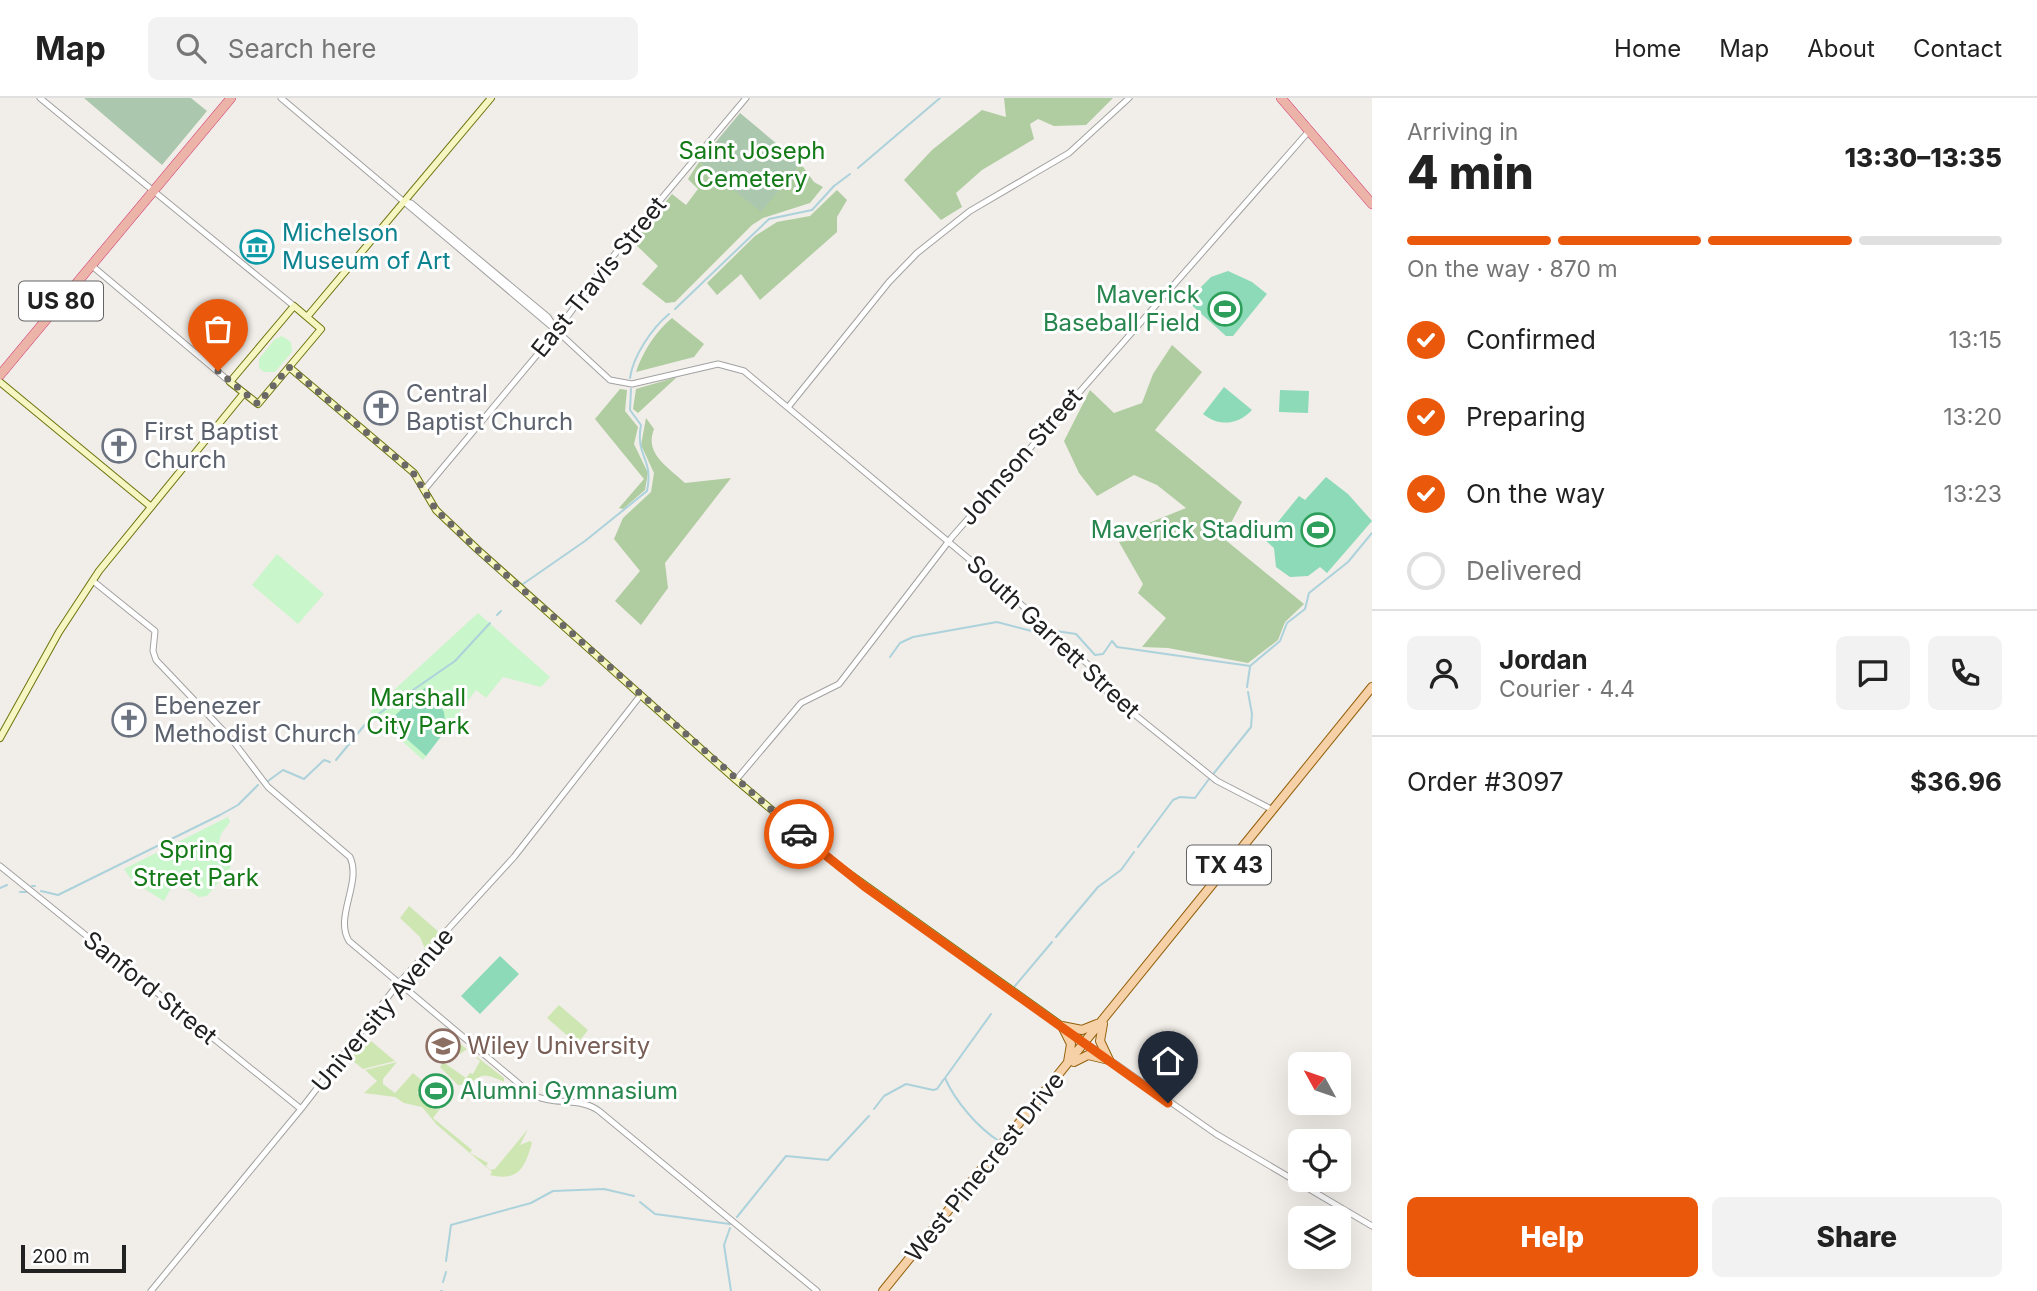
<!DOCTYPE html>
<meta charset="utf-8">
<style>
body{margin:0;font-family:Inter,sans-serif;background:#f2f2f2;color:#222;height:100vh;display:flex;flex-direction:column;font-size:26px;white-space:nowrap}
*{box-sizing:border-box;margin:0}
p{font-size:23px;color:#767676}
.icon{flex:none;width:38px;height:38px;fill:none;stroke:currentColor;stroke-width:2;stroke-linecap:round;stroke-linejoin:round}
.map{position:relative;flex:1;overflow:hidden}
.drawer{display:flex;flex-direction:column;background:#fff;width:665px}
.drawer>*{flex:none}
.needle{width:46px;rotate:310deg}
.controls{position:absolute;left:1288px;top:954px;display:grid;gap:14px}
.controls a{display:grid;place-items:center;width:63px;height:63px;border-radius:10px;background:#fff;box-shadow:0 7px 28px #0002;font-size:35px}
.scale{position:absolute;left:21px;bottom:18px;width:105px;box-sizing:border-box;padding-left:7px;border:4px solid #212121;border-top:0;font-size:19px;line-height:24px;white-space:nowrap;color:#212121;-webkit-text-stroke:5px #fff;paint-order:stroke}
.pin{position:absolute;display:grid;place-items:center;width:60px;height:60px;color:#fff;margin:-72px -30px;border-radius:50% 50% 50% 0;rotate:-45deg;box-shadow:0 0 7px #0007}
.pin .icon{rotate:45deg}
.courier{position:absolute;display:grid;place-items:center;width:70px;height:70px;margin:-35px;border:5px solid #ea580c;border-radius:50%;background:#fff;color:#222;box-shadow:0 2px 9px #0007}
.head em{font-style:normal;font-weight:800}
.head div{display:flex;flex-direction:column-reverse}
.head{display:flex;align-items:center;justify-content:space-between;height:119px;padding:0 35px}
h1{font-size:46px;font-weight:800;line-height:52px}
.bar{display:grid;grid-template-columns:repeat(4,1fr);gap:10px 7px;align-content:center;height:84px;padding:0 35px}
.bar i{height:9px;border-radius:5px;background:#e0e0e0}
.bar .active{background:#ea580c}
.bar p{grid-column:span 4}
.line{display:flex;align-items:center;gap:18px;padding:0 35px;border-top:2px solid #e0e0e0}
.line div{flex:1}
.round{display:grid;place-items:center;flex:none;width:74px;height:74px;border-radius:10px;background:#f2f2f2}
ol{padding:0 35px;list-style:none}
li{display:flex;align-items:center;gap:21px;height:77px}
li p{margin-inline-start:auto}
li .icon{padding:7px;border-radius:50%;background:#ea580c;color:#fff;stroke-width:4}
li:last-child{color:#767676}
li i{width:38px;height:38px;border:4px solid #e0e0e0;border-radius:50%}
.primary-button{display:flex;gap:14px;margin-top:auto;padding:14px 35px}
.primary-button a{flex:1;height:80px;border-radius:10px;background:#ea580c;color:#fff;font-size:28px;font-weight:800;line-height:80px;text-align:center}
.primary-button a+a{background:#f2f2f2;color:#222}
header{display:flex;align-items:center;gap:42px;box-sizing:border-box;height:98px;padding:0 35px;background:#fff;border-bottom:2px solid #e0e0e0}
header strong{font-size:33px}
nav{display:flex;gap:38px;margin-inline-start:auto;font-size:24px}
.search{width:490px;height:63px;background:#f2f2f2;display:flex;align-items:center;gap:18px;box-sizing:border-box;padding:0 24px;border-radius:10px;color:#767676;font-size:26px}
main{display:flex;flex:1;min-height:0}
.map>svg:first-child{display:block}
.grass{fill:#cee7b2}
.forest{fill:#afcda0}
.cemetery{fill:#abc8ae}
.park{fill:#c9f6cb}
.pitch{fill:#8cdab8}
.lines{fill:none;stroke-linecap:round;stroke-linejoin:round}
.stream{stroke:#acd2db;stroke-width:2}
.tertiary-casing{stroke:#a2a2a2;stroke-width:7}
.secondary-casing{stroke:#6c730d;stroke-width:8}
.primary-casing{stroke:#93600b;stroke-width:10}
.trunk-casing{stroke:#d03470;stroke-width:10}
.tertiary{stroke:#fff;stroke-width:5}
.secondary{stroke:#f5f6c1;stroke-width:6}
.primary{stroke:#f6d1a8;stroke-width:8}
.trunk{stroke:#ecb4a8;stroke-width:9}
.done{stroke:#6a6867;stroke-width:7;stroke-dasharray:0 12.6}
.route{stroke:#ea580c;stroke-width:9}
.labels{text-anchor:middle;stroke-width:6;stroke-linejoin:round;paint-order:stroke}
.shield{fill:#fff;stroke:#646464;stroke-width:2}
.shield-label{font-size:23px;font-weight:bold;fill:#212121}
.park-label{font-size:24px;fill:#147a18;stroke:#fff}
.culture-label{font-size:24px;fill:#0d838f;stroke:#fff;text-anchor:start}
.street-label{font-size:24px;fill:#212121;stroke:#fff}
.leisure-label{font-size:24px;fill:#27864d;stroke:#fff;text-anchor:end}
.worship-label{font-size:24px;fill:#5b616d;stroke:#fff;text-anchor:start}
.education-label{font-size:24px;fill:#785e54;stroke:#fff;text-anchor:start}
</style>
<header>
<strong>Map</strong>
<div class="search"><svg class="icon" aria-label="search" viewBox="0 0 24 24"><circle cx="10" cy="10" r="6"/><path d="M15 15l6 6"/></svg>Search here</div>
<nav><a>Home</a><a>Map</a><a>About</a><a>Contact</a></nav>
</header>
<main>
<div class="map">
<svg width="1372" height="1193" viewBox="0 0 1372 1193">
<rect width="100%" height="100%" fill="#f1ede8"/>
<path class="grass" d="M 409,808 L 440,835 L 425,851 L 420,839 L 400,820 Z
M 559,907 L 588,932 L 577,946 L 547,920 Z
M 365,938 L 395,963 L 363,971 L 348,959 Z
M 459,945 L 504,980 L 504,984 C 473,969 483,986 458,987 L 440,969 L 443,964 L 466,980 L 470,975 L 473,976 L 480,963 L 467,951 L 460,956 L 454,951 Z
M 397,964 L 383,981 L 383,986 L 395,995 L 413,975 L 425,985 L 417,995 L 437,1012 L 443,1007 L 433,1020 L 472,1052 L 470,1055 L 488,1065 L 486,1068 L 490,1072 L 495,1071 L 528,1031 L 520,1047 L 530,1043 L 532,1045 C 525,1068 520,1084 490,1077 L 492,1074 L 437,1027 L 422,1009 L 404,1005 L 395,999 L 364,995 L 377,983 L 365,972 Z"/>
<path class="forest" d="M 1004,0 L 1113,0 L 1086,27 L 1054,28 L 1038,21 L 1030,26 L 1034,41 L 982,72 L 956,95 L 962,109 L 941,122 L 904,82 L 932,52 L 982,12 L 1006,19 Z
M 699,64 L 761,113 L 801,66 L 814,84 L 823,89 L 810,105 L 763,120 L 752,127 L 675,204 L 666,205 L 642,186 L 658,168 L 633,144 L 672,96 L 686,107 L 698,91 L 688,81 Z
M 837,92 L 847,102 L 837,119 L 837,134 L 760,202 L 741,176 L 717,197 L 707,185 L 755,138 L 777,124 L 810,118 Z
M 672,220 L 704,246 L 694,259 L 636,274 C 642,255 656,233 672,220 Z
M 1172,247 L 1202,274 L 1155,332 L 1242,404 L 1223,440 L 1304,506 L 1285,524 L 1278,542 L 1248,565 L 1168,550 L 1142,549 L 1166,520 L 1138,495 L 1143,486 L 1119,444 L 1134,442 L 1129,433 L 1186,410 L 1157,387 L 1134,377 L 1097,398 L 1079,375 L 1064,343 L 1090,292 L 1114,315 L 1142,305 L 1153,276 Z
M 677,279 L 638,315 L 633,311 L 636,291 Z
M 620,291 L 627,292 L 625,313 L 638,329 L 634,346 L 648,375 L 645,392 L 623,411 L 619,410 L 644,381 L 595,321 Z
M 646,320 L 654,331 C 644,356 668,369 685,385 L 731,380 L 665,465 L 668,490 L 641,527 L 615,503 L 640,473 L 614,441 L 623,420 L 651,394 L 654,375 L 641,347 Z"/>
<path class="cemetery" d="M 84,0 L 191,0 L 207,13 L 162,67 Z
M 740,15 L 801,66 L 761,114 L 699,64 Z"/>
<path class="park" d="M 282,238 L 291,244 L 292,254 L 275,274 L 264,274 L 259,270 L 259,261 L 274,242 Z
M 277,456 L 324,496 L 298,526 L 252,487 Z
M 478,515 L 550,579 L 541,589 L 503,579 L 486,600 L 476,592 L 423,662 L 370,614 Z
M 228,719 L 230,724 L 221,736 L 218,748 L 231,769 L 207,798 L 199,799 L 180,787 L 171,790 L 164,803 L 133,784 L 124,771 Z"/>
<path class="pitch" d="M 1228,173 L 1252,184 L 1267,196 L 1233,238 L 1226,238 L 1187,203 L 1211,179 Z
M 1224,289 L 1252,312 C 1238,327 1219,329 1203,316 Z
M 1280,292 L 1309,293 L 1308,315 L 1279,314 Z
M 1326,379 L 1348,396 L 1372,423 L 1327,475 L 1320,469 L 1308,478 L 1290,479 L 1276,469 L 1274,450 L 1264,441 L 1299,398 L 1305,402 Z
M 427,588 L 444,614 L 446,632 L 426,658 L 390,626 L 391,621 Z
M 500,858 L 519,876 L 480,916 L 461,898 Z"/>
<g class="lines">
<path class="stream" d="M 858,70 L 940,0
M 675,211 L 769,121 L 812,112 L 834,88 L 850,76
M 630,280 C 633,258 652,230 669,216
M 523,486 L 585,443 L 647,393 C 654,360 635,359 641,327 L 630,312 L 631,291
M 497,517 L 501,513
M 1056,533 L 1076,536 L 1095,557 L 1103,556 L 1112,543 L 1117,549 L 1250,568 L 1280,543 L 1287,525 L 1305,511 L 1309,495 L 1348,464 L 1372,435
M 890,559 L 900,545 L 913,539 L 997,524 L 1051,538
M 1247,589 L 1250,569
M 374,619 L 455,563 L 490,525
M 336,662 L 367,624
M 1214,675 L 1251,629 L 1252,616 L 1248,594
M 268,683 L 283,672 L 304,681 L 324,662 L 330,664
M 1138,749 L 1173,702 L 1180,699 L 1195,700 L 1209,681
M 32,788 L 35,788
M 0,790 L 7,787
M 41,793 L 58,797 L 220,717 L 238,707 L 258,687
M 20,794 L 26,794
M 1056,839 L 1098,789 L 1121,772 L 1134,754
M 1015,888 L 1052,844
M 991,916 L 945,980 C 955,1003 978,1030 999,1043
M 874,1011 L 884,998 L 906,986 L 933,992 L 937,991 L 944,981
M 640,1104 L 655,1116 L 730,1126
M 737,1119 L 786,1058 L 828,1062 L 869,1018
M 730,1130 L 724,1147 L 731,1193
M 446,1163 L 451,1127 L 531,1105 L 553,1093 L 604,1091 L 634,1098
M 443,1184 L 446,1174
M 441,1193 L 442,1193"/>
<defs>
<path id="tertiary" d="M 40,0 L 294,208
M 281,0 L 557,233 L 610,282 L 632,286 L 718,266 L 744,273 L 987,476 L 1092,570 L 1108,595 L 1217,683 L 1273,712
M 405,104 L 411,105 L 548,219 L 557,233
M 91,167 L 230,284
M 789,308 L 889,184 L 917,155 L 970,113 L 1069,55 L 1129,0
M 425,391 L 557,233 L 599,175 L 746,0
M 93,483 L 155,533 L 153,553 L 156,562 L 233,643 L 268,689 L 350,759 C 362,785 334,819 349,843 L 530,995 C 552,1009 579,998 599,1013 L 817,1193
M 736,682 L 801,605 L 839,586 L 952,439 L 1309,33
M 0,768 L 301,1011
M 1086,945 L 1216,1036 L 1372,1128
M 151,1193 L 301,1011 L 398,886 L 514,759 L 640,598"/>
<path id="secondary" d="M 294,208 L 321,231 L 258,306 L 230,284 Z
M 307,219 L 491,0
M 289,269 L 414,375 L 436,412 L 477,451 L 736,682 L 840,769 L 1086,945
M 0,284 L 150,408
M 0,640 L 59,534 L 99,473 L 244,295"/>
<path id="primary" d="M 1103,926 L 1100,943 L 1109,962
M 1062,928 L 1082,932 L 1097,926
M 1062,928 L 1071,946 L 1068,964
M 1074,964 L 1088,957 L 1109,962
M 883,1193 L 1372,589"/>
<path id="trunk" d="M 1281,0 L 1372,106
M 0,277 L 231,0"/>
</defs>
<use href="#tertiary" class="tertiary-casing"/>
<use href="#secondary" class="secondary-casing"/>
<use href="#primary" class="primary-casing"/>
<use href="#trunk" class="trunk-casing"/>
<use href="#tertiary" class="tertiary"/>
<use href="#secondary" class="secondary"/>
<use href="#primary" class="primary"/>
<use href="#trunk" class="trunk"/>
</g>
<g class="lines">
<path class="done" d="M 218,273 L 258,306 L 289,269 L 412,373 L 436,412 L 479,453 L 799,736"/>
<path class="route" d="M 799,736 L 864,788 L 1168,1005"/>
</g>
<defs>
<symbol id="museum-ring" viewBox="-11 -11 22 22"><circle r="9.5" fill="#fff" stroke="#0f9aa8" stroke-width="1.5"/><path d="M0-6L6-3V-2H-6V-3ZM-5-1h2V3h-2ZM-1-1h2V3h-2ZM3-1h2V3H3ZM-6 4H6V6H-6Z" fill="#0f9aa8"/></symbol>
<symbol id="stadium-ring" viewBox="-11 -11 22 22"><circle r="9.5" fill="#fff" stroke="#2e9e5b" stroke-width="1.5"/><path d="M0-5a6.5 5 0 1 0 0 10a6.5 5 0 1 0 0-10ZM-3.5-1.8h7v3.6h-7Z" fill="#2e9e5b"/></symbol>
<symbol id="church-ring" viewBox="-11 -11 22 22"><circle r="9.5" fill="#fff" stroke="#6b7280" stroke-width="1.5"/><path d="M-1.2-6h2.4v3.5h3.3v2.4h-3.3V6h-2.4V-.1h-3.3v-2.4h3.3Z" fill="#6b7280"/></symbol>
<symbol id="university-ring" viewBox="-11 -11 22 22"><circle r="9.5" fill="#fff" stroke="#8d6e63" stroke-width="1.5"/><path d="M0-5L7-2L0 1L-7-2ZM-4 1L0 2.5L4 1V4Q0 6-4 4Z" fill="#8d6e63"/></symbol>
</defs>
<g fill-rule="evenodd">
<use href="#museum-ring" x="238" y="130" width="38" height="38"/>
<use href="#stadium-ring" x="1206" y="192" width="38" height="38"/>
<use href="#church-ring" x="362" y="291" width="38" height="38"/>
<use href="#church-ring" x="100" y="329" width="38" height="38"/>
<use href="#stadium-ring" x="1299" y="413" width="38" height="38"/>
<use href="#church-ring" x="110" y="603" width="38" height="38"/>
<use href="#university-ring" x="424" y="929" width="38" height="38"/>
<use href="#stadium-ring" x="417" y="974" width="38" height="38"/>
</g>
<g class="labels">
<g class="shield">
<rect x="19" y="183.5" width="84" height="39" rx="5"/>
<rect x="1187" y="747.5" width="84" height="39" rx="5"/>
</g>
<g class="shield-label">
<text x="61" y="211">US 80</text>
<text x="1229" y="775">TX 43</text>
</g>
<g class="park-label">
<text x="752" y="61">Saint Joseph<tspan x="752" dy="28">Cemetery</tspan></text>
<text x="418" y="608">Marshall<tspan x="418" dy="28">City Park</tspan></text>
<text x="196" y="760">Spring<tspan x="196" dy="28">Street Park</tspan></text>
</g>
<g class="culture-label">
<text x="282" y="143">Michelson<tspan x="282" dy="28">Museum of Art</tspan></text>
</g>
<g class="street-label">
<text transform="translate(599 179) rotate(-51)" y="8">East Travis Street</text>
<text transform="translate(1021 359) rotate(-49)" y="8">Johnson Street</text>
<text transform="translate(1053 539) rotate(43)" y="8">South Garrett Street</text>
<text transform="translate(150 890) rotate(39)" y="8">Sanford Street</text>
<text transform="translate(383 912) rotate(-50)" y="8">University Avenue</text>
<text transform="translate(985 1069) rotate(-51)" y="8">West Pinecrest Drive</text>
</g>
<g class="leisure-label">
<text x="1200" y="205">Maverick<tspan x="1200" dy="28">Baseball Field</tspan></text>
<text x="1294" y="440">Maverick Stadium</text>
<text x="460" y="1001" text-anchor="start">Alumni Gymnasium</text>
</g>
<g class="worship-label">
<text x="406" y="304">Central<tspan x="406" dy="28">Baptist Church</tspan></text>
<text x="144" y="342">First Baptist<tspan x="144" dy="28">Church</tspan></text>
<text x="154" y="616">Ebenezer<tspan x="154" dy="28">Methodist Church</tspan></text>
</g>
<g class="education-label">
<text x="467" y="956">Wiley University</text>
</g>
</g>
</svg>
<div class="controls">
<a><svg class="needle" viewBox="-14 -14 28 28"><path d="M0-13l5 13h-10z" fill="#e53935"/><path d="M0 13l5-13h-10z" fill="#767676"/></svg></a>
<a><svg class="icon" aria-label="locate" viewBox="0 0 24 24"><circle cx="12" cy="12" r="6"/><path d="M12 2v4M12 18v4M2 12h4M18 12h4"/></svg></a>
<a><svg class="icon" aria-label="layers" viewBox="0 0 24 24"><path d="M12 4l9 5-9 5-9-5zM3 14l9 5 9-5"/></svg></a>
</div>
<div class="scale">200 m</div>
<div class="pin" style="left:218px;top:273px;background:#ea580c"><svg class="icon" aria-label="bag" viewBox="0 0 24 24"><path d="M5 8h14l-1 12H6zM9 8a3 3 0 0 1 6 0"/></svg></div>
<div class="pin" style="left:1168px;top:1005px;background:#1f2937"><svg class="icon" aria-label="home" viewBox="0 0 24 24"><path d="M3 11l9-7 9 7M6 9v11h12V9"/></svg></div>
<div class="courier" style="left:799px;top:736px"><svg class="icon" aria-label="car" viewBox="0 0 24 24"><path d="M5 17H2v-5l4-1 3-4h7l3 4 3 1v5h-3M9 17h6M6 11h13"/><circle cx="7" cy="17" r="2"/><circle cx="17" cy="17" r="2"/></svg></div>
</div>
<section class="drawer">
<div class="head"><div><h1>4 min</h1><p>Arriving in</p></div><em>13:30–13:35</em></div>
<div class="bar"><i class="active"></i><i class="active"></i><i class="active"></i><i></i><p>On the way · 870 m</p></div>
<ol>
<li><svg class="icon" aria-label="check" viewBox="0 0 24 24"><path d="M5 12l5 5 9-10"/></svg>Confirmed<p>13:15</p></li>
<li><svg class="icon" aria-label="check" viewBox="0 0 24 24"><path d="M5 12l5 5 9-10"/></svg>Preparing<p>13:20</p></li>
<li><svg class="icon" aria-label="check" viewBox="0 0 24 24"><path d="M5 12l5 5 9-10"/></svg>On the way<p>13:23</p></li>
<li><i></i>Delivered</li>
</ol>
<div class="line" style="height:126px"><a class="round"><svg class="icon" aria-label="person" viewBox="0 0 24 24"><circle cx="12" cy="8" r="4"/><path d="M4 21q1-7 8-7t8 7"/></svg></a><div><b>Jordan</b><p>Courier · 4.4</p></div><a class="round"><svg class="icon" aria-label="chat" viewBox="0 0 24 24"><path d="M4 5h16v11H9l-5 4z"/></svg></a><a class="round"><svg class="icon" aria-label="phone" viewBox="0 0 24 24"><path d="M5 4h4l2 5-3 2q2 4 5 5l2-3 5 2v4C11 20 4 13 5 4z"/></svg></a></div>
<div class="line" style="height:91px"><div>Order #3097</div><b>$36.96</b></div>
<div class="primary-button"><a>Help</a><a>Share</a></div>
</section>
</main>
